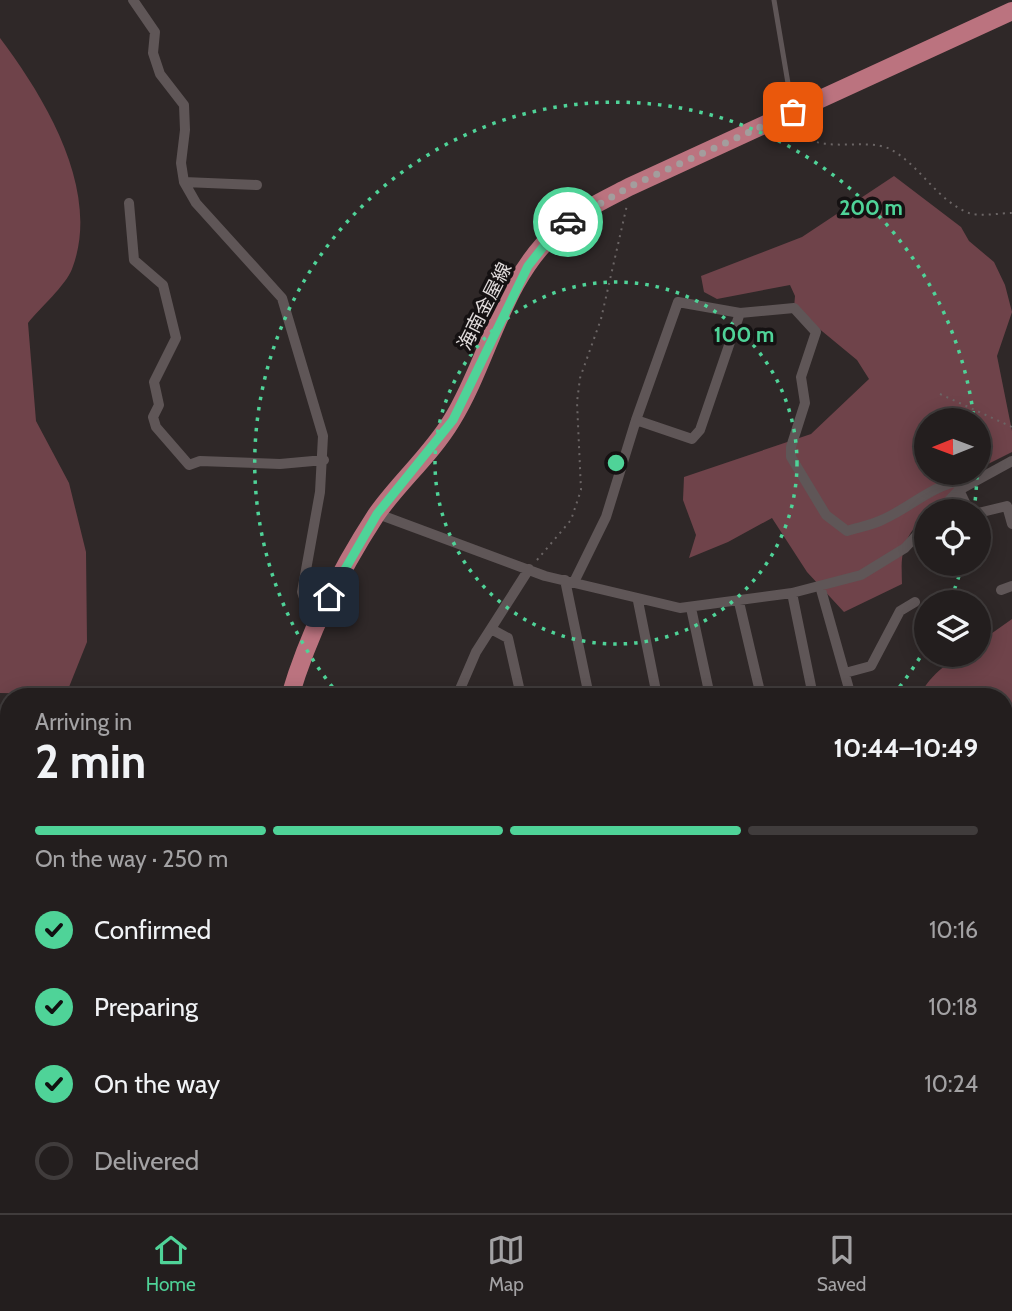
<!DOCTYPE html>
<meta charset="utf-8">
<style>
body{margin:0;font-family:Cabin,"Noto Sans JP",sans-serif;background:#2b2727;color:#f1f3f6;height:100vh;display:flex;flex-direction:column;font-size:26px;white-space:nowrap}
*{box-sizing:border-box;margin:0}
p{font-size:23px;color:#a3a2a4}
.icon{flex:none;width:38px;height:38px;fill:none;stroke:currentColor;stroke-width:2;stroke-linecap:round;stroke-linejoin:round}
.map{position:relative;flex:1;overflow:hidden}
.details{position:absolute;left:0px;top:688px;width:1013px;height:527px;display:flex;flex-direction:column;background:#231e1e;border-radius:28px 28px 0 0;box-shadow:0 4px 18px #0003,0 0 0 2px #403c3c}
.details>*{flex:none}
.needle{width:46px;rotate:269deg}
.controls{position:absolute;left:914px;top:408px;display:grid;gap:14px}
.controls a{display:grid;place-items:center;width:77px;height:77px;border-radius:50%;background:#231e1e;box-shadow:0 4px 18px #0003,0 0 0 2px #403c3c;font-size:35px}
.pin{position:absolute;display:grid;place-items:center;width:60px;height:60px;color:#fff;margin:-30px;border-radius:14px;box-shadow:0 4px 10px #0006}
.courier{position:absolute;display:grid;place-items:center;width:70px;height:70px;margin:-35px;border:5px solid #4fd398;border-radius:50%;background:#fff;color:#222;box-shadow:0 2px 9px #0007}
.headline em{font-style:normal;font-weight:700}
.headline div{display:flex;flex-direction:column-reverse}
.headline{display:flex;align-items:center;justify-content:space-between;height:119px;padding:0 35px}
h1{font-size:46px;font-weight:700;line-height:52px}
.bar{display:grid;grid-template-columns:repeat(4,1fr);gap:10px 7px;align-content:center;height:84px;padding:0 35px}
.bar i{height:9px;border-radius:5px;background:#403c3c}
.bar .current{background:#4fd398}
.bar p{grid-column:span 4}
ol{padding:0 35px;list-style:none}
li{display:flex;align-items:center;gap:21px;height:77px}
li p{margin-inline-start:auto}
li .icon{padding:7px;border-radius:50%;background:#4fd398;color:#111;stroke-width:4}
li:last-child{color:#a3a2a4}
li i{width:38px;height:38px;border:4px solid #403c3c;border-radius:50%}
.dock{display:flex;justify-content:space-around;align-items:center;height:98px;border-top:2px solid #403c3c;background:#231e1e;font-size:19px;color:#a3a2a4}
.dock a{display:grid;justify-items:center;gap:4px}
.dock .current{color:#4fd398}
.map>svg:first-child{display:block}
.green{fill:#6f434a}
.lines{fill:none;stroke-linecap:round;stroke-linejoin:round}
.river{stroke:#2b000a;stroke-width:21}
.path{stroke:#6b6565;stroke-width:2;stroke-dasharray:2 5;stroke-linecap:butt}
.service{stroke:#5f5657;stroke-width:5}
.minor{stroke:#5f5657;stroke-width:10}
.secondary{stroke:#8d646b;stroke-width:16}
.primary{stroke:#bb737f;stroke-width:18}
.done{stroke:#a39d9d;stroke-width:7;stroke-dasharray:0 12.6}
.route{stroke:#4fd398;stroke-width:9}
.ring{fill:none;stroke:#4fd398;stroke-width:3.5;stroke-dasharray:3.5 7}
.labels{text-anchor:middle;stroke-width:7;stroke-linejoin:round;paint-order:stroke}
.street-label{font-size:19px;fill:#e1dcdc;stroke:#151112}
.centre{fill:#4fd398;stroke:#151112;stroke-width:3.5}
.ring-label{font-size:21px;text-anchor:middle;font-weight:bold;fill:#4fd398;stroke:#151112;stroke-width:7;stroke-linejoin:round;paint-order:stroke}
</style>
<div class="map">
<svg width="1012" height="1213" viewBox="0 0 1012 1213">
<rect width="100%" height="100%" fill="#2f2828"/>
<path class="green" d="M 0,38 C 45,98 102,191 72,269 C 66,285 40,308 28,323 L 36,421 L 69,483 L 86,552 L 87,642 L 69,687 L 49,694 L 0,693 Z
M 894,176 L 961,227 L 969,241 L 994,262 L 1005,285 L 1012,312 L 997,356 L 1012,431 L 1012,452 L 978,469 L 978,420 L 926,420 L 926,472 L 975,473 L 932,511 L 926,511 L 926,516 C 901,538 901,554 902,584 L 844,612 L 807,572 L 772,518 L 728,542 L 689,558 L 696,535 L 683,500 L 684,477 L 811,434 L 869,379 L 857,360 L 794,308 L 795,296 L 790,285 L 717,299 L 704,292 L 701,276 L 802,237 Z
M 1012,619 L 1012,745 L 1005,751 L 1004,696 L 919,696 C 931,675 952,654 978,654 L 978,643 Z
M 1012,855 L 1012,892 L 1005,891 L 1004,861 Z
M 0,1010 L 9,1015 L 9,1206 L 33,1206 L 33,1213 L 0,1213 Z
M 627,1206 L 692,1206 L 693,1213 L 634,1213 Z
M 791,1206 L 847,1206 L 844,1213 L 808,1213 Z"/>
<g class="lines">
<path class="river" d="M 1004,1040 L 1012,1043
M 266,1206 L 266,1213"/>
<path class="path" d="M 795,126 C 814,158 863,136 890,149 C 920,165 937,201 969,213 C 981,217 1000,213 1012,213
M 940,394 L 1012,427
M 537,560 L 571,520 L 581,490 L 577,402 L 580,378 L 601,319 L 627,205
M 276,1213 L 278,1206
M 895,1213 L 898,1206"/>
<path class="service" d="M 774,0 L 792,107"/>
<path class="minor" d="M 133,0 L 155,32 L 153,53 L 160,74 L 184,105 L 185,130 L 181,163 L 184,182 L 196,203 L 282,298 L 323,436 L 320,492 L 302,592 L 305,601 L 320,614
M 184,182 L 257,185
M 129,203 L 134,260 L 163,285 L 176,338 L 154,382 L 159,405 L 153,417 L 156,427 L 189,465 L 200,461 L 280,464 L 324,460
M 636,420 L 678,302 L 740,313
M 959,490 L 969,511
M 939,511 L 959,490 L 1012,461
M 978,513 L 1007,506 L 1012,524
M 378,514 L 545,576 L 680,608 L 792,593 L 861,575 L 905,548 L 926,525
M 565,580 L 589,696
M 574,582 L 606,517 L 636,420 L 692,439 L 700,430 L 740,313 L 794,308 L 816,332 L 801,377 L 805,403 L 791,447 L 791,457 L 826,515 L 847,531 C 859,527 873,525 884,519 C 915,505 938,479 974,480
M 820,586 L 851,696
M 1001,590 L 1012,586
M 792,593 L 813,696
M 638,601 L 657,696
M 739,602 L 761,696
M 691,608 L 710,696
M 493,630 L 508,638 L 521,696
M 845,673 L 871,666 L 900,611 L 915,602
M 457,696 L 476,652 L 529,569
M 0,743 L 5,721
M 1004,786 L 1012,781
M 0,891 L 9,894
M 1004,1155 L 1012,1156
M 576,1206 L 578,1213
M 945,1213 L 946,1206"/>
<path class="secondary" d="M 0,721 L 9,721
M 1004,1018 L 1012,1020"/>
<path class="primary" d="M 290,696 C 309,632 339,572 376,515 C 399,482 431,455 452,420 C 489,360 502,279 557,231 C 578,212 604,200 629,187 L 1012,11
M 227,1206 L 229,1213"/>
</g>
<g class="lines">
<path class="done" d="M 568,222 L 629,187 L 793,112"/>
<path class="route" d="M 329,597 L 377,514 L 453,420 L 528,266 L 555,232 L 568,222"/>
</g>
<g class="ring">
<circle cx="616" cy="463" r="181"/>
<path d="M977 476A361 361 0 0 1 974 510M962 566A361 361 0 0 1 950 601M925 649A361 361 0 0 1 893 695M339 695A361 361 0 1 1 974 419"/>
</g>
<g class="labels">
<g class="street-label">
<text transform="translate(484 306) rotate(-63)" y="7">海南金屋線</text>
</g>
</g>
<circle cx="616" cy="463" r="10" class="centre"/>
<g class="ring-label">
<text x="871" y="215">200 m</text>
<text x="744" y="342">100 m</text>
</g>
</svg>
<div class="controls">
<a><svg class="needle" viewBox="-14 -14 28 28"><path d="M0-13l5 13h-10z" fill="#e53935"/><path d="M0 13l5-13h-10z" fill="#a3a2a4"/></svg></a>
<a><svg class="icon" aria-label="locate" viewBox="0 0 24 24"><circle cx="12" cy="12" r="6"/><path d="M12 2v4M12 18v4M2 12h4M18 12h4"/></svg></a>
<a><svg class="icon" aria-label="layers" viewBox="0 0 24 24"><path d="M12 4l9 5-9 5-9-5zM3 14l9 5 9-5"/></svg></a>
</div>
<div class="pin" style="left:793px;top:112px;background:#ea580c"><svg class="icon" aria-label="bag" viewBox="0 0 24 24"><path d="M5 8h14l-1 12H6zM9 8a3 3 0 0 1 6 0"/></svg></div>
<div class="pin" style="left:329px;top:597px;background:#1f2937"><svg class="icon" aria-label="home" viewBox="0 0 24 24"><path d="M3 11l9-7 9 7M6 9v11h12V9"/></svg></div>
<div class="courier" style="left:568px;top:222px"><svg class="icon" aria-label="car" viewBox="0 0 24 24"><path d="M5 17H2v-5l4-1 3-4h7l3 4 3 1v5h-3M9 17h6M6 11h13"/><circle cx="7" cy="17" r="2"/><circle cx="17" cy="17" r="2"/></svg></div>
<section class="details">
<div class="headline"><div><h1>2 min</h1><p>Arriving in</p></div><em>10:44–10:49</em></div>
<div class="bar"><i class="current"></i><i class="current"></i><i class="current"></i><i></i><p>On the way · 250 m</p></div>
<ol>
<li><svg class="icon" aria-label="check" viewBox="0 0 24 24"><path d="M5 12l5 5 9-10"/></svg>Confirmed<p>10:16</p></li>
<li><svg class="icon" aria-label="check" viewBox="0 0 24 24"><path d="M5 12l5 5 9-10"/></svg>Preparing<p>10:18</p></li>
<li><svg class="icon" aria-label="check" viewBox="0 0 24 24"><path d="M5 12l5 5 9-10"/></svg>On the way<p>10:24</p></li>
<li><i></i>Delivered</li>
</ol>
</section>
</div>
<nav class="dock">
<a class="current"><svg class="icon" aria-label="home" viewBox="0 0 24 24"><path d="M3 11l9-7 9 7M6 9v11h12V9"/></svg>Home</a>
<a><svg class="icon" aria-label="map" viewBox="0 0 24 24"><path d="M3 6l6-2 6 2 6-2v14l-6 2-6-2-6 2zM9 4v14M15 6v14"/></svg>Map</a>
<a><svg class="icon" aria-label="saved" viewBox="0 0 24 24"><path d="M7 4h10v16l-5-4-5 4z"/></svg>Saved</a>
</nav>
